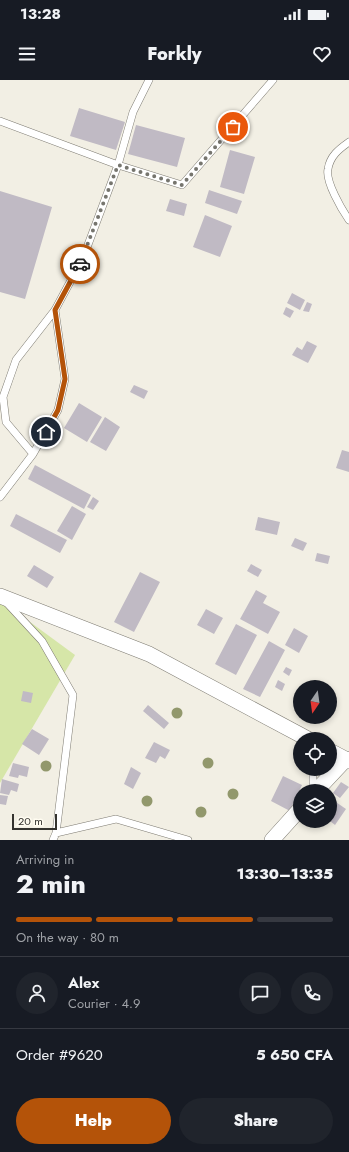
<!DOCTYPE html>
<meta charset="utf-8">
<style>
body{margin:0;font-family:Jost,sans-serif;background:#20242c;color:#f1f3f6;height:100vh;display:flex;flex-direction:column;font-size:15px;white-space:nowrap}
*{box-sizing:border-box;margin:0}
p{font-size:13px;color:#9ea1a6}
.icon{flex:none;width:22px;height:22px;fill:none;stroke:currentColor;stroke-width:2;stroke-linecap:round;stroke-linejoin:round}
.map{position:relative;height:760px;overflow:hidden}
.drawer{display:flex;flex-direction:column;background:#171b24;flex:1}
.drawer>*{flex:none}
.needle{width:26px;rotate:193deg}
.controls{position:absolute;left:293px;top:600px;display:grid;gap:8px}
.controls a{display:grid;place-items:center;width:44px;height:44px;border-radius:50%;background:#171b24;box-shadow:0 2px 6px #0003;font-size:20px}
.scale{position:absolute;left:12px;bottom:10px;width:45px;box-sizing:border-box;padding-left:4px;border:2px solid #34332f;border-top:0;font-size:11px;line-height:14px;white-space:nowrap;color:#34332f;-webkit-text-stroke:3px #fffcf1;paint-order:stroke}
.pin{position:absolute;display:grid;place-items:center;width:34px;height:34px;color:#fff;margin:-17px;border:2px solid #fff;border-radius:50%;box-shadow:0 1px 4px #0007}
.courier{position:absolute;display:grid;place-items:center;width:40px;height:40px;margin:-20px;border:3px solid #b45309;border-radius:50%;background:#fff;color:#222;box-shadow:0 1px 5px #0007}
.overview em{font-style:normal;font-weight:800}
.overview div{display:flex;flex-direction:column-reverse}
.overview{display:flex;align-items:center;justify-content:space-between;height:68px;padding:0 16px}
h1{font-size:26px;font-weight:800;line-height:30px}
.bar{display:grid;grid-template-columns:repeat(4,1fr);gap:6px 4px;align-content:center;height:48px;padding:0 16px}
.bar i{height:5px;border-radius:3px;background:#363941}
.bar .on{background:#b45309}
.bar p{grid-column:span 4}
.line{display:flex;align-items:center;gap:10px;padding:0 16px;border-top:1px solid #363941}
.line div{flex:1}
.round{display:grid;place-items:center;flex:none;width:42px;height:42px;border-radius:21px;background:#20242c}
.button{display:flex;gap:8px;margin-top:auto;padding:8px 16px}
.button a{flex:1;height:46px;border-radius:24px;background:#b45309;color:#fff;font-size:16px;font-weight:800;line-height:46px;text-align:center}
.button a+a{background:#20242c;color:#f1f3f6}
.status{display:flex;justify-content:space-between;align-items:center;height:28px;padding:0 20px;background:#171b24;direction:ltr}
.status svg{height:11px;fill:currentColor}
header{display:flex;justify-content:space-between;align-items:center;height:52px;padding:0 16px;background:#171b24;font-size:18px;font-weight:800}
.map>svg:first-child{display:block}
.green{fill:#d6e6a8}
.building{fill:#c0bac4}
.lines{fill:none;stroke-linecap:round;stroke-linejoin:round}
.lane-casing{stroke:#7e7b72;stroke-width:8}
.street-casing{stroke:#7e7b72;stroke-width:16}
.lane{stroke:#fff;stroke-width:7}
.street{stroke:#fff;stroke-width:15}
.tree{fill:#92986c}
.done{stroke:#76756e;stroke-width:4;stroke-dasharray:0 7.2}
.route{stroke:#b45309;stroke-width:5}
</style>
<div class="status"><b>13:28</b><svg viewBox="0 0 49 12"><path d="M0 12V9h3v3zM5 12V6h3v6zM10 12V3h3v9zM15 12V0h3v12zM26 1h20v11H26zM47 4h2v5h-2z"/></svg></div>
<header><svg class="icon" aria-label="menu" viewBox="0 0 24 24"><path d="M4 6h16M4 12h16M4 18h16"/></svg>Forkly<svg class="icon" aria-label="heart" viewBox="0 0 24 24"><path d="M12 20l-8-8c-3-5 5-10 8-4 3-6 11-1 8 4z"/></svg></header>
<div class="map">
<svg width="349" height="760" viewBox="0 0 349 760">
<rect width="100%" height="100%" fill="#f2efe4"/>
<path class="green" d="M 0,520 L 75,575 L 0,703 Z"/>
<path class="building" d="M 79,28 L 125,42 L 116,70 L 70,56 Z
M 136,45 L 185,58 L 177,87 L 128,74 Z
M 230,70 L 255,77 L 244,114 L 220,107 Z
M 209,110 L 242,121 L 237,134 L 205,123 Z
M 0,111 L 52,127 L 25,219 L 0,212 Z
M 170,119 L 187,124 L 184,136 L 166,131 Z
M 205,135 L 232,146 L 220,177 L 193,167 Z
M 292,213 L 305,220 L 300,230 L 287,223 Z
M 307,222 L 312,224 L 309,232 L 303,231 Z
M 286,227 L 294,231 L 290,238 L 283,234 Z
M 307,261 L 317,266 L 308,283 L 292,275 L 297,267 L 302,270 Z
M 134,305 L 148,311 L 144,319 L 130,312 Z
M 79,323 L 102,337 L 87,362 L 64,348 Z
M 105,337 L 120,347 L 106,371 L 90,362 Z
M 342,370 L 349,372 L 349,392 L 336,388 Z
M 35,385 L 91,415 L 84,429 L 28,399 Z
M 93,417 L 99,421 L 93,430 L 87,427 Z
M 72,426 L 86,434 L 72,460 L 57,451 Z
M 16,434 L 67,460 L 60,473 L 10,446 Z
M 258,437 L 280,442 L 277,455 L 255,450 Z
M 295,458 L 307,463 L 303,471 L 291,466 Z
M 317,473 L 330,476 L 328,484 L 315,481 Z
M 251,484 L 262,490 L 258,497 L 247,491 Z
M 34,485 L 54,497 L 47,508 L 27,496 Z
M 140,492 L 160,502 L 134,552 L 114,542 Z
M 256,510 L 267,516 L 263,523 L 280,532 L 268,554 L 240,539 Z
M 206,529 L 223,538 L 214,554 L 197,545 Z
M 236,544 L 257,555 L 236,595 L 215,584 Z
M 294,548 L 308,556 L 299,573 L 285,565 Z
M 269,561 L 285,570 L 260,617 L 243,609 Z
M 286,587 L 292,590 L 289,596 L 283,592 Z
M 278,600 L 285,604 L 282,611 L 275,607 Z
M 23,611 L 33,613 L 31,623 L 21,621 Z
M 148,625 L 169,643 L 164,649 L 143,631 Z
M 32,649 L 49,659 L 39,675 L 22,664 Z
M 154,662 L 170,670 L 165,679 L 160,676 L 156,683 L 145,678 Z
M 13,683 L 29,687 L 27,697 L 19,695 L 18,698 L 9,696 Z
M 131,687 L 141,693 L 133,709 L 124,704 Z
M 283,696 L 302,705 L 290,731 L 271,721 Z
M 2,699 L 19,704 L 17,712 L 11,710 L 9,715 L 0,713 Z
M 341,702 L 349,707 L 340,718 L 333,713 Z
M 0,715 L 8,716 L 6,725 L 0,724 Z
M 330,718 L 346,729 L 335,745 L 330,741 Z"/>
<g class="lines">
<defs>
<path id="lane" d="M 0,41 L 118,85 L 182,105 L 273,0
M 349,62 C 339,69 330,76 328,89 C 325,101 342,130 349,140
M 33,374 L 6,342 L 3,317 L 16,280 L 55,230 L 83,178 L 118,85 L 133,32 L 149,0
M 0,417 L 33,374 L 58,330 L 65,299 L 55,230
M 6,522 L 42,561 L 73,615 L 56,753 L 53,760
M 313,689 L 313,711
M 56,753 L 116,739 L 188,760"/>
<path id="street" d="M 0,516 L 149,574 L 308,659
M 330,671 L 349,681
M 316,711 L 346,679
M 272,760 L 300,729"/>
</defs>
<use href="#lane" class="lane-casing"/>
<use href="#street" class="street-casing"/>
<use href="#lane" class="lane"/>
<use href="#street" class="street"/>
</g>
<g class="tree">
<circle cx="177" cy="633" r="5.5"/>
<circle cx="208" cy="683" r="5.5"/>
<circle cx="46" cy="686" r="5.5"/>
<circle cx="233" cy="714" r="5.5"/>
<circle cx="147" cy="721" r="5.5"/>
<circle cx="201" cy="732" r="5.5"/>
</g>
<g class="lines">
<path class="done" d="M 80,184 L 118,85 L 182,105 L 233,47"/>
<path class="route" d="M 46,352 L 58,330 L 65,299 L 55,230 L 80,184"/>
</g>
</svg>
<div class="controls">
<a><svg class="needle" viewBox="-14 -14 28 28"><path d="M0-13l5 13h-10z" fill="#e53935"/><path d="M0 13l5-13h-10z" fill="#9ea1a6"/></svg></a>
<a><svg class="icon" aria-label="locate" viewBox="0 0 24 24"><circle cx="12" cy="12" r="6"/><path d="M12 2v4M12 18v4M2 12h4M18 12h4"/></svg></a>
<a><svg class="icon" aria-label="layers" viewBox="0 0 24 24"><path d="M12 4l9 5-9 5-9-5zM3 14l9 5 9-5"/></svg></a>
</div>
<div class="scale">20 m</div>
<div class="pin" style="left:233px;top:47px;background:#ea580c"><svg class="icon" aria-label="bag" viewBox="0 0 24 24"><path d="M5 8h14l-1 12H6zM9 8a3 3 0 0 1 6 0"/></svg></div>
<div class="pin" style="left:46px;top:352px;background:#1f2937"><svg class="icon" aria-label="home" viewBox="0 0 24 24"><path d="M3 11l9-7 9 7M6 9v11h12V9"/></svg></div>
<div class="courier" style="left:80px;top:184px"><svg class="icon" aria-label="car" viewBox="0 0 24 24"><path d="M5 17H2v-5l4-1 3-4h7l3 4 3 1v5h-3M9 17h6M6 11h13"/><circle cx="7" cy="17" r="2"/><circle cx="17" cy="17" r="2"/></svg></div>
</div>
<section class="drawer">
<div class="overview"><div><h1>2 min</h1><p>Arriving in</p></div><em>13:30–13:35</em></div>
<div class="bar"><i class="on"></i><i class="on"></i><i class="on"></i><i></i><p>On the way · 80 m</p></div>
<div class="line" style="height:72px"><a class="round"><svg class="icon" aria-label="person" viewBox="0 0 24 24"><circle cx="12" cy="8" r="4"/><path d="M4 21q1-7 8-7t8 7"/></svg></a><div><b>Alex</b><p>Courier · 4.9</p></div><a class="round"><svg class="icon" aria-label="chat" viewBox="0 0 24 24"><path d="M4 5h16v11H9l-5 4z"/></svg></a><a class="round"><svg class="icon" aria-label="phone" viewBox="0 0 24 24"><path d="M5 4h4l2 5-3 2q2 4 5 5l2-3 5 2v4C11 20 4 13 5 4z"/></svg></a></div>
<div class="line" style="height:52px"><div>Order #9620</div><b>5 650 CFA</b></div>
<div class="button"><a>Help</a><a>Share</a></div>
</section>
